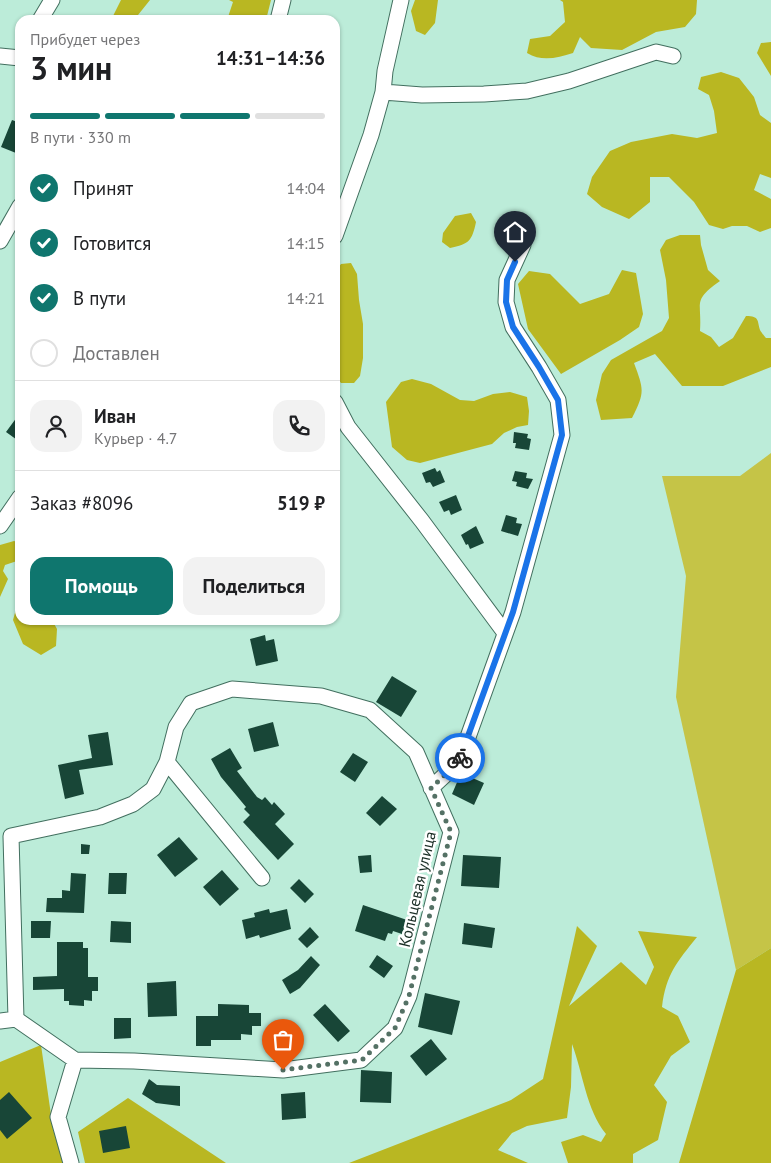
<!DOCTYPE html>
<html lang="ru">
<meta charset="utf-8">
<style>
body{margin:0;font-family:"PT Sans",sans-serif;background:#f2f2f2;color:#202124;height:100vh;display:flex;flex-direction:column;font-size:19px;white-space:nowrap}
*{box-sizing:border-box;margin:0}
p{font-size:16px;color:#757577}
.icon{flex:none;width:28px;height:28px;fill:none;stroke:currentColor;stroke-width:2;stroke-linecap:round;stroke-linejoin:round}
.map{position:relative;flex:1;overflow:hidden}
.details{position:absolute;left:15px;top:15px;width:325px;height:610px;display:flex;flex-direction:column;background:#fff;border-radius:15px;box-shadow:0 1px 4px #0004}
.details>*{flex:none}
.pin{position:absolute;display:grid;place-items:center;width:42px;height:42px;color:#fff;margin:-51px -21px;border-radius:50% 50% 50% 0;rotate:-45deg;box-shadow:0 0 5px #0007}
.pin .icon{rotate:45deg}
.courier{position:absolute;display:grid;place-items:center;width:50px;height:50px;margin:-25px;border:4px solid #1a73e8;border-radius:50%;background:#fff;color:#222;box-shadow:0 1px 6px #0007}
.headline em{font-style:normal;font-weight:700}
.headline div{display:flex;flex-direction:column-reverse}
.headline{display:flex;align-items:center;justify-content:space-between;height:85px;padding:0 15px}
h1{font-size:32px;font-weight:700;line-height:38px}
.bar{display:grid;grid-template-columns:repeat(4,1fr);gap:8px 5px;align-content:center;height:60px;padding:0 15px}
.bar i{height:6px;border-radius:4px;background:#e0e0e0}
.bar .current{background:#0f766e}
.bar p{grid-column:span 4}
.line{display:flex;align-items:center;gap:12px;padding:0 15px;border-top:1px solid #e0e0e0}
.line div{flex:1}
.round{display:grid;place-items:center;flex:none;width:52px;height:52px;border-radius:15px;background:#f2f2f2}
ol{padding:0 15px;list-style:none}
li{display:flex;align-items:center;gap:15px;height:55px}
li p{margin-inline-start:auto}
li .icon{padding:5px;border-radius:50%;background:#0f766e;color:#fff;stroke-width:4}
li:last-child{color:#757577}
li i{width:28px;height:28px;border:2px solid #e0e0e0;border-radius:50%}
.action{display:flex;gap:10px;margin-top:auto;padding:10px 15px}
.action a{flex:1;height:58px;border-radius:15px;background:#0f766e;color:#fff;font-size:20px;font-weight:700;line-height:58px;text-align:center}
.action a+a{background:#f2f2f2;color:#202124}
.map>svg:first-child{display:block}
.green{fill:#c5c447}
.forest{fill:#b9b722}
.building{fill:#184637}
.lines{fill:none;stroke-linecap:round;stroke-linejoin:round}
.minor-casing{stroke:#426f5f;stroke-width:17}
.minor{stroke:#fff;stroke-width:15}
.done{stroke:#547165;stroke-width:5;stroke-dasharray:0 9}
.route{stroke:#1a73e8;stroke-width:6}
.labels{text-anchor:middle;stroke-width:5;stroke-linejoin:round;paint-order:stroke}
.street-label{font-size:16px;fill:#1c2f27;stroke:#fff}
</style>
<div class="map">
<svg width="771" height="1163" viewBox="0 0 771 1163">
<rect width="100%" height="100%" fill="#bcecd9"/>
<path class="green" d="M 771,453 L 771,948 L 736,970 L 676,697 L 686,576 L 662,476 L 740,476 Z"/>
<path class="forest" d="M 121,0 L 150,0 L 134,20 L 111,20 Z
M 229,0 L 271,0 L 266,20 L 227,20 L 233,2 Z
M 415,0 L 438,0 L 435,23 L 425,35 L 416,31 L 411,11 Z
M 560,0 L 697,0 L 696,14 L 685,27 L 656,32 L 622,50 L 591,48 L 580,37 L 573,53 C 557,58 542,62 527,53 L 530,39 L 550,36 L 565,22 L 563,2 Z
M 771,42 L 771,76 L 757,53 L 761,43 Z
M 721,72 L 739,78 L 754,97 L 760,115 L 771,123 L 771,178 L 760,174 L 754,190 L 771,199 L 771,228 L 760,232 L 747,226 L 732,226 L 723,229 L 709,225 L 694,202 L 669,177 L 650,177 L 650,202 L 629,219 L 602,207 L 587,194 L 592,177 L 610,151 L 631,142 L 672,134 L 697,138 L 717,133 L 714,111 L 709,95 L 698,89 L 701,77 Z
M 471,213 L 476,222 C 472,241 469,244 450,248 L 442,242 L 443,233 L 455,216 Z
M 680,235 L 700,235 L 701,245 L 708,270 L 720,281 C 692,301 702,301 700,331 L 711,337 L 719,347 L 733,338 L 746,316 C 760,316 757,321 760,330 C 761,332 765,337 766,338 L 771,338 L 771,367 L 723,386 L 682,386 L 655,354 L 634,363 C 644,390 645,392 632,418 L 601,420 L 596,400 L 602,374 L 611,360 L 662,331 L 669,318 L 666,280 L 660,250 L 666,240 Z
M 351,263 L 357,274 L 359,300 L 363,324 L 363,358 L 360,376 L 354,383 L 341,383 L 335,376 L 335,272 L 341,264 Z
M 622,270 L 636,273 L 643,314 L 639,327 L 620,340 L 561,374 L 528,329 L 518,284 L 529,271 L 550,274 L 580,304 L 609,294 Z
M 412,379 L 431,384 L 460,400 L 474,401 L 493,394 L 510,392 L 527,397 L 529,411 L 528,425 L 517,427 L 504,433 L 492,444 L 420,463 L 407,460 L 392,447 L 386,402 L 401,382 Z
M 14,541 L 20,543 L 20,560 L 5,565 L 3,571 L 8,579 L 0,597 L 0,545 Z
M 20,601 L 20,620 L 52,620 L 57,629 L 56,646 L 41,655 L 23,644 L 13,620 L 18,602 Z
M 577,926 L 597,946 L 569,1006 L 621,962 L 646,985 L 654,967 L 638,931 L 697,937 C 677,962 666,974 662,1007 L 678,1016 L 690,1042 L 671,1056 L 654,1085 L 667,1102 L 658,1140 L 633,1154 L 633,1163 L 568,1163 L 561,1142 L 583,1135 L 601,1142 L 606,1134 C 586,1109 583,1073 572,1044 L 571,1087 L 567,1118 L 527,1126 L 512,1133 L 498,1150 L 528,1163 L 349,1163 L 511,1100 L 543,1079 Z
M 771,948 L 771,1163 L 679,1163 L 736,970 Z
M 41,1045 L 53,1129 L 63,1163 L 0,1163 L 0,1062 Z
M 128,1098 L 226,1163 L 85,1163 L 78,1132 Z"/>
<path class="building" d="M 12,120 L 20,123 L 20,144 L 16,153 L 1,147 Z
M 20,413 L 20,442 L 6,432 Z
M 514,432 L 528,434 L 527,438 L 531,439 L 529,450 L 515,448 L 516,443 L 513,443 Z
M 435,468 L 437,472 L 440,470 L 445,482 L 433,487 L 430,482 L 426,483 L 422,473 Z
M 515,471 L 527,473 L 526,478 L 533,479 L 528,489 L 516,486 L 517,482 L 512,481 Z
M 456,495 L 462,510 L 451,515 L 449,510 L 444,512 L 439,502 Z
M 506,515 L 517,518 L 516,523 L 522,524 L 518,536 L 501,531 Z
M 476,526 L 484,543 L 470,549 L 468,544 L 466,545 L 461,535 Z
M 265,635 L 266,641 L 274,639 L 278,661 L 256,666 L 250,639 Z
M 392,676 L 417,691 L 401,717 L 376,702 Z
M 273,722 L 279,746 L 254,752 L 248,729 Z
M 108,732 L 113,765 L 79,770 L 84,794 L 65,799 L 58,765 L 92,758 L 88,735 Z
M 230,748 L 242,768 L 237,771 L 257,797 L 262,800 L 265,797 L 272,805 L 274,802 L 285,814 L 275,824 L 294,844 L 278,860 L 243,822 L 250,815 L 244,809 L 246,807 L 221,777 L 211,759 Z
M 353,753 L 368,762 L 355,782 L 340,772 Z
M 461,773 L 484,783 L 474,805 L 452,794 Z
M 382,796 L 397,809 L 380,826 L 366,813 Z
M 179,837 L 198,859 L 175,877 L 157,855 Z
M 81,844 L 90,845 L 89,854 L 81,854 Z
M 371,855 L 372,872 L 360,873 L 358,856 Z
M 463,855 L 501,857 L 499,888 L 461,886 Z
M 222,870 L 239,889 L 220,906 L 203,887 Z
M 71,873 L 86,874 L 84,913 L 46,912 L 47,898 L 62,898 L 62,890 L 70,891 Z
M 109,873 L 127,873 L 126,894 L 108,894 Z
M 299,879 L 314,894 L 305,903 L 290,888 Z
M 363,905 L 407,920 L 402,934 L 393,931 L 392,934 L 388,933 L 385,941 L 355,931 Z
M 269,909 L 270,913 L 287,909 L 291,929 L 260,938 L 259,935 L 246,939 L 242,920 L 255,917 L 254,913 Z
M 31,921 L 51,921 L 50,938 L 31,938 Z
M 111,921 L 131,922 L 131,943 L 110,942 Z
M 464,923 L 495,928 L 492,948 L 462,944 Z
M 310,927 L 319,937 L 307,948 L 298,939 Z
M 57,942 L 83,942 L 83,948 L 88,948 L 88,977 L 98,977 L 98,991 L 92,991 L 92,1001 L 84,1000 L 84,1006 L 69,1005 L 69,1001 L 64,1001 L 64,989 L 33,990 L 33,977 L 57,976 Z
M 377,955 L 393,966 L 384,978 L 369,967 Z
M 311,956 L 320,965 L 300,988 L 290,994 L 282,980 L 298,970 Z
M 176,981 L 177,1016 L 148,1017 L 147,983 Z
M 425,993 L 460,1001 L 452,1035 L 418,1027 Z
M 218,1004 L 249,1005 L 249,1013 L 261,1013 L 261,1026 L 252,1026 L 252,1035 L 241,1034 L 241,1040 L 211,1040 L 211,1046 L 196,1046 L 196,1016 L 218,1016 Z
M 325,1004 L 350,1031 L 338,1042 L 313,1015 Z
M 114,1018 L 131,1018 L 131,1038 L 114,1039 Z
M 431,1039 L 447,1059 L 426,1076 L 410,1056 Z
M 361,1070 L 392,1072 L 391,1103 L 360,1102 Z
M 149,1079 L 157,1085 L 180,1086 L 180,1106 L 156,1103 L 142,1094 Z
M 9,1092 L 32,1118 L 7,1139 L 0,1130 L 0,1100 Z
M 305,1092 L 306,1118 L 282,1120 L 281,1094 Z
M 126,1126 L 130,1148 L 103,1153 L 99,1131 Z"/>
<g class="lines">
<defs>
<path id="minor" d="M 40,20 L 52,0
M 278,20 L 283,0
M 0,56 L 20,58
M 383,92 L 422,95 L 484,94 L 527,91 L 569,81 L 656,52 L 673,56
M 335,236 L 371,135 L 383,92 L 385,71 L 401,0
M 0,241 L 20,206
M 335,402 L 348,427 L 422,521 L 505,633
M 0,526 L 20,497
M 232,689 L 321,696 L 370,710 L 416,752 L 451,832 L 409,996 L 395,1028 L 361,1060 L 283,1070 L 134,1061 L 75,1060 L 16,1019 L 11,836 L 100,817 L 133,804 L 153,789 L 167,762 L 176,727 L 191,703 Z
M 167,762 L 262,878
M 431,788 L 459,762 L 513,612 L 562,435 L 558,400 L 539,367 L 513,327 L 506,302 L 507,280 L 523,245
M 0,1021 L 16,1019
M 71,1163 L 58,1117 L 75,1060"/>
</defs>
<use href="#minor" class="minor-casing"/>
<use href="#minor" class="minor"/>
</g>
<g class="lines">
<path class="done" d="M 283,1070 L 362,1060 L 395,1028 L 409,996 L 451,832 L 431,788 L 459,762 L 460,758"/>
<path class="route" d="M 460,758 L 513,612 L 562,435 L 558,400 L 539,367 L 513,327 L 506,302 L 507,280 L 515,262"/>
</g>
<g class="labels">
<g class="street-label">
<text transform="translate(417 889) rotate(-77)" y="6">Кольцевая улица</text>
</g>
</g>
</svg>
<div class="pin" style="left:283px;top:1070px;background:#ea580c"><svg class="icon" aria-label="bag" viewBox="0 0 24 24"><path d="M5 8h14l-1 12H6zM9 8a3 3 0 0 1 6 0"/></svg></div>
<div class="pin" style="left:515px;top:262px;background:#1f2937"><svg class="icon" aria-label="home" viewBox="0 0 24 24"><path d="M3 11l9-7 9 7M6 9v11h12V9"/></svg></div>
<div class="courier" style="left:460px;top:758px"><svg class="icon" aria-label="bike" viewBox="0 0 24 24"><circle cx="6" cy="16" r="4"/><circle cx="18" cy="16" r="4"/><path d="M6 16l4-8h5l3 8M10 8l3 8H6M13 5h3"/></svg></div>
<section class="details">
<div class="headline"><div><h1>3 мин</h1><p>Прибудет через</p></div><em>14:31–14:36</em></div>
<div class="bar"><i class="current"></i><i class="current"></i><i class="current"></i><i></i><p>В пути · 330 m</p></div>
<ol>
<li><svg class="icon" aria-label="check" viewBox="0 0 24 24"><path d="M5 12l5 5 9-10"/></svg>Принят<p>14:04</p></li>
<li><svg class="icon" aria-label="check" viewBox="0 0 24 24"><path d="M5 12l5 5 9-10"/></svg>Готовится<p>14:15</p></li>
<li><svg class="icon" aria-label="check" viewBox="0 0 24 24"><path d="M5 12l5 5 9-10"/></svg>В пути<p>14:21</p></li>
<li><i></i>Доставлен</li>
</ol>
<div class="line" style="height:90px"><a class="round"><svg class="icon" aria-label="person" viewBox="0 0 24 24"><circle cx="12" cy="8" r="4"/><path d="M4 21q1-7 8-7t8 7"/></svg></a><div><b>Иван</b><p>Курьер · 4.7</p></div><a class="round"><svg class="icon" aria-label="phone" viewBox="0 0 24 24"><path d="M5 4h4l2 5-3 2q2 4 5 5l2-3 5 2v4C11 20 4 13 5 4z"/></svg></a></div>
<div class="line" style="height:65px"><div>Заказ #8096</div><b>519 ₽</b></div>
<div class="action"><a>Помощь</a><a>Поделиться</a></div>
</section>
</div>
